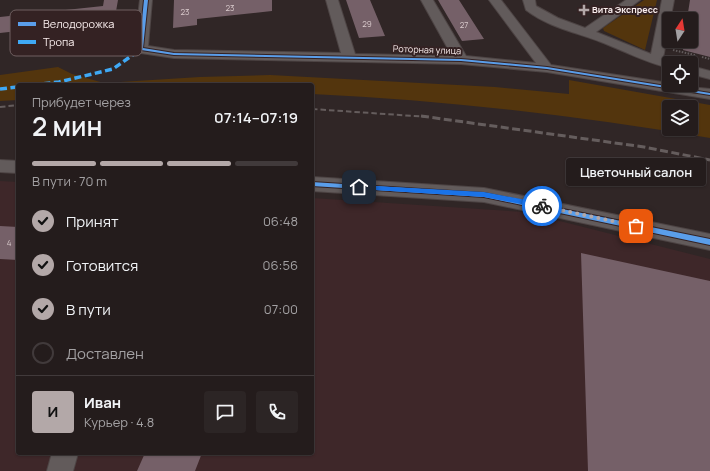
<!DOCTYPE html>
<html lang="ru">
<meta charset="utf-8">
<style>
body{margin:0;font-family:Manrope,sans-serif;background:#2c2525;color:#f1f3f6;height:100vh;display:flex;flex-direction:column;font-size:15px;white-space:nowrap}
*{box-sizing:border-box;margin:0}
p{font-size:13px;color:#a3a1a3}
.icon{flex:none;width:22px;height:22px;fill:none;stroke:currentColor;stroke-width:2;stroke-linecap:round;stroke-linejoin:round}
.map{position:relative;flex:1;overflow:hidden}
.side{position:absolute;left:16px;top:83px;width:298px;height:372px;display:flex;flex-direction:column;background:#241c1c;border-radius:4px;box-shadow:0 1px 3px #0004,0 0 0 1px #413a3b}
.side>*{flex:none}
.needle{width:26px;rotate:12deg}
.buttons{position:absolute;left:662px;top:12px;display:grid;gap:8px}
.buttons a{display:grid;place-items:center;width:36px;height:36px;border-radius:4px;background:#241c1c;box-shadow:0 1px 3px #0004,0 0 0 1px #413a3b;font-size:20px}
.pin{position:absolute;display:grid;place-items:center;width:34px;height:34px;color:#fff;margin:-17px;border-radius:8px;box-shadow:0 2px 6px #0006}
.courier{position:absolute;display:grid;place-items:center;width:40px;height:40px;margin:-20px;border:3px solid #1a73e8;border-radius:50%;background:#fff;color:#222;box-shadow:0 1px 5px #0007}
.bubble{position:absolute;height:28px;border-radius:4px;background:#241c1c;box-shadow:0 1px 3px #0004,0 0 0 1px #413a3b;font-size:13px;font-weight:600;line-height:28px;text-align:center}
.headline em{font-style:normal;font-weight:600}
.headline div{display:flex;flex-direction:column-reverse}
.headline{display:flex;align-items:center;justify-content:space-between;height:68px;padding:0 16px}
h1{font-size:26px;font-weight:600;line-height:30px}
.bar{display:grid;grid-template-columns:repeat(4,1fr);gap:6px 4px;align-content:center;height:48px;padding:0 16px}
.bar i{height:5px;border-radius:3px;background:#413a3b}
.bar .on{background:#b3a8a8}
.bar p{grid-column:span 4}
.line{display:flex;align-items:center;gap:10px;padding:0 16px;border-top:1px solid #413a3b}
.line div{flex:1}
.round{display:grid;place-items:center;flex:none;width:42px;height:42px;border-radius:4px;background:#2c2525}
ol{padding:0 16px;list-style:none}
li{display:flex;align-items:center;gap:12px;height:44px}
li p{margin-inline-start:auto}
li .icon{padding:4px;border-radius:50%;background:#b3a8a8;color:#111;stroke-width:4}
li:last-child{color:#a3a1a3}
li i{width:22px;height:22px;border:2px solid #413a3b;border-radius:50%}
.map>svg:first-child{display:block}
.built{fill:#3e2729}
.green{fill:#53350d;fill-rule:evenodd}
.building{fill:#756068}
.lines{fill:none;stroke-linecap:round;stroke-linejoin:round}
.minor-casing{stroke:#4d4444;stroke-width:2}
.path{stroke:#625b5c;stroke-width:2;stroke-dasharray:1.5 1.5;stroke-linecap:butt}
.minor{fill:#625b5b;fill-rule:evenodd}
.rail-far1{stroke:#655d5d;stroke-width:2;stroke-dasharray:5.5 3;stroke-linecap:butt}
.rail{stroke:#655d5d;stroke-width:3;stroke-dasharray:8 3.5;stroke-linecap:butt}
.quiet{stroke:#3fa9f5;stroke-width:3.5;stroke-dasharray:7 3.5;stroke-linecap:butt}
.cycleway-casing{stroke:#342223;stroke-width:2}
.cycleway{fill:#5a9eea;fill-rule:evenodd}
.route{fill:#1a73e8}
.done{stroke:#b3a8a8;stroke-width:4;stroke-dasharray:0 7.2}
.poi-dot{fill:#b3a8a8;stroke:#342223;stroke-width:1.5}
.labels{text-anchor:middle;stroke-width:4;stroke-linejoin:round;paint-order:stroke}
.number-label{font-size:8px;fill:#d9cacc}
.far-poi-label{font-size:9px;font-weight:bold;fill:#faeeee;stroke:#342223;text-anchor:start}
.far-street-label{font-size:9px;fill:#faeeee;stroke:#342223}
.key{fill:#342223;stroke:#6f5f60;stroke-width:1}
.key-label{font-size:11px;fill:#faeeee}
</style>
<div class="map">
<svg width="710" height="471" viewBox="0 0 710 471">
<rect width="100%" height="100%" fill="#302626"/>
<path class="built" d="M 0,181 L 18,182 L 18,453 L 312,453 L 312,198 L 524,212 L 710,259 L 710,471 L 0,471 Z"/>
<path class="green" d="M 644,0 L 657,0 L 645,50 L 604,31 L 603,28 Z
M 58,67 L 72,74 L 104,83 L 200,77 L 270,75 L 495,87 L 569,94 L 569,80 L 710,105 L 710,138 C 578,116 446,100 312,94 L 312,85 L 18,85 L 18,100 L 0,101 L 0,75 ZM 669,107 L 691,107 L 691,129 L 669,129 Z"/>
<path class="building" d="M 104,0 L 118,0 L 112,34 L 96,36 L 99,22 L 0,33 L 0,17 L 103,6 Z
M 174,0 L 272,0 L 272,11 L 197,19 L 197,25 L 173,28 Z
M 346,0 L 370,0 L 385,36 L 359,38 Z
M 438,0 L 459,0 L 484,39 L 462,41 Z
M 690,0 L 710,0 L 710,57 L 683,50 L 684,41 L 691,41 L 691,19 L 687,19 Z
M 0,226 L 18,227 L 18,260 L 0,259 Z
M 581,253 L 710,281 L 710,471 L 588,471 Z
M 145,453 L 202,453 L 195,471 L 137,471 Z"/>
<g class="lines">
<defs>
<path id="minor" d="M 140,0 L 152,0 L 148,46 L 174,50 L 341,53 L 326,0 L 338,0 L 355,54 L 452,56 L 421,0 L 433,0 L 466,56 L 536,63 L 489,0 L 501,0 L 551,65 L 669,83 L 669,85 L 710,89 L 710,99 L 547,72 L 461,64 L 174,58 L 141,53 L 134,49 Z
M 523,0 L 535,0 L 536,6 L 558,18 L 585,28 L 626,0 L 640,0 L 596,32 L 651,54 L 662,0 L 674,0 L 663,58 L 675,63 L 669,63 L 669,68 C 645,62 624,51 601,42 C 575,32 548,27 526,10 Z
M 691,66 L 710,71 L 710,79 L 691,74 Z
M 0,160 L 18,161 L 18,173 L 0,172 Z
M 312,177 L 484,188 L 710,234 L 710,250 L 484,202 L 312,191 Z
M 52,453 L 78,453 L 73,471 L 47,471 Z"/>
</defs>
<use href="#minor" class="minor-casing"/>
<path class="path" d="M 673,50 L 695,55
M 702,57 L 710,59"/>
<use href="#minor" class="minor"/>
<path class="rail-far1" d="M 0,107 L 18,105
M 312,109 L 429,117"/>
<path class="rail" d="M 421,116 L 644,147 L 710,160"/>
<path class="quiet" d="M 33,85 L 59,82 L 113,69 L 141,49
M 0,89 L 18,87"/>
<defs>
<path id="cycleway" d="M 144,0 L 148,0 L 143,48 L 174,53 L 461,59 L 547,67 L 710,93 L 710,95 L 547,69 L 461,61 L 174,55 L 141,50 L 139,49 Z
M 312,182 L 484,193 L 710,239 L 710,245 L 484,197 L 312,186 Z"/>
</defs>
<use href="#cycleway" class="cycleway-casing"/>
<use href="#cycleway" class="cycleway"/>
</g>
<path class="route" d="M 357,185 L 484,192 L 542,203 L 545,206 L 542,208 L 484,197 L 359,189 L 357,189 Z"/>
<g class="lines">
<path class="done" d="M 542,206 L 636,226"/>
</g>
<path class="poi-dot" d="M582 4h4v4h4v4h-4v4h-4v-4h-4v-4h4z"/>
<g class="labels">
<g class="number-label">
<text x="230" y="11">23</text>
<text x="185" y="15">23</text>
<text x="367" y="27">29</text>
<text x="464" y="28">27</text>
<text x="9" y="246">4</text>
</g>
<g class="far-poi-label">
<text x="592" y="13">Вита Экспресс</text>
</g>
<g class="far-street-label">
<text transform="translate(427 50) rotate(2)" y="3">Роторная улица</text>
</g>
</g>
<rect x="10" y="10" width="132" height="46" rx="6" class="key"/>
<rect x="18" y="22" width="18" height="4" fill="#5a9eea"/>
<rect x="18" y="40" width="18" height="4" fill="#3fa9f5"/>
<g class="key-label">
<text x="43" y="28">Велодорожка</text>
<text x="43" y="46">Тропа</text>
</g>
</svg>
<div class="buttons">
<a><svg class="needle" viewBox="-14 -14 28 28"><path d="M0-13l5 13h-10z" fill="#e53935"/><path d="M0 13l5-13h-10z" fill="#a3a1a3"/></svg></a>
<a><svg class="icon" aria-label="locate" viewBox="0 0 24 24"><circle cx="12" cy="12" r="6"/><path d="M12 2v4M12 18v4M2 12h4M18 12h4"/></svg></a>
<a><svg class="icon" aria-label="layers" viewBox="0 0 24 24"><path d="M12 4l9 5-9 5-9-5zM3 14l9 5 9-5"/></svg></a>
</div>
<div class="pin" style="left:636px;top:226px;background:#ea580c"><svg class="icon" aria-label="bag" viewBox="0 0 24 24"><path d="M5 8h14l-1 12H6zM9 8a3 3 0 0 1 6 0"/></svg></div>
<div class="pin" style="left:359px;top:187px;background:#1f2937"><svg class="icon" aria-label="home" viewBox="0 0 24 24"><path d="M3 11l9-7 9 7M6 9v11h12V9"/></svg></div>
<div class="courier" style="left:542px;top:206px"><svg class="icon" aria-label="bike" viewBox="0 0 24 24"><circle cx="6" cy="16" r="4"/><circle cx="18" cy="16" r="4"/><path d="M6 16l4-8h5l3 8M10 8l3 8H6M13 5h3"/></svg></div>
<div class="bubble" style="left:566px;top:158px;width:140px">Цветочный салон</div>
<section class="side">
<div class="headline"><div><h1>2 мин</h1><p>Прибудет через</p></div><em>07:14–07:19</em></div>
<div class="bar"><i class="on"></i><i class="on"></i><i class="on"></i><i></i><p>В пути · 70 m</p></div>
<ol>
<li><svg class="icon" aria-label="check" viewBox="0 0 24 24"><path d="M5 12l5 5 9-10"/></svg>Принят<p>06:48</p></li>
<li><svg class="icon" aria-label="check" viewBox="0 0 24 24"><path d="M5 12l5 5 9-10"/></svg>Готовится<p>06:56</p></li>
<li><svg class="icon" aria-label="check" viewBox="0 0 24 24"><path d="M5 12l5 5 9-10"/></svg>В пути<p>07:00</p></li>
<li><i></i>Доставлен</li>
</ol>
<div class="line" style="height:72px"><b class="round" style="background:#b3a8a8;color:#111">И</b><div><b>Иван</b><p>Курьер · 4.8</p></div><a class="round"><svg class="icon" aria-label="chat" viewBox="0 0 24 24"><path d="M4 5h16v11H9l-5 4z"/></svg></a><a class="round"><svg class="icon" aria-label="phone" viewBox="0 0 24 24"><path d="M5 4h4l2 5-3 2q2 4 5 5l2-3 5 2v4C11 20 4 13 5 4z"/></svg></a></div>
</section>
</div>
